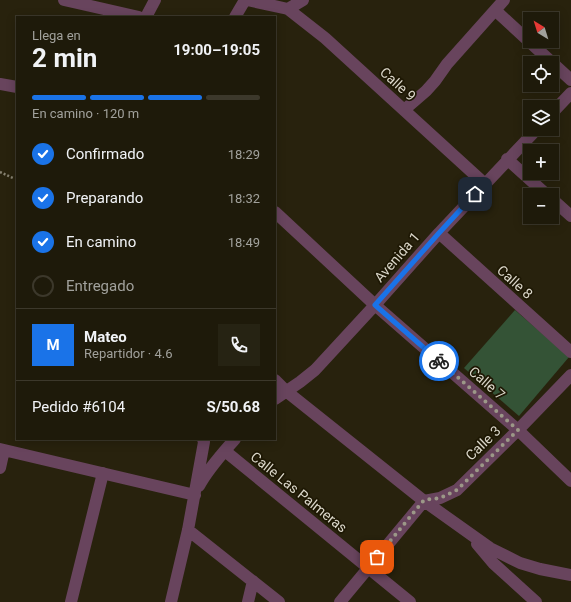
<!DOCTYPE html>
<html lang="es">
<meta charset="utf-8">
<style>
body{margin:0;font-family:Roboto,sans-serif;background:#262313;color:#f1f3f6;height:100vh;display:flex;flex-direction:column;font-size:15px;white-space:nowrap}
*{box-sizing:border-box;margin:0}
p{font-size:13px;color:#a1a19c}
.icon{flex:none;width:22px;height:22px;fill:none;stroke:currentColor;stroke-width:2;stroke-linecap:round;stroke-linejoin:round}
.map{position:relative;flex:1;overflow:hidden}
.drawer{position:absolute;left:16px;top:16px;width:260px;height:424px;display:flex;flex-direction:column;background:#1e1a0a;border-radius:0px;box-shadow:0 2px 10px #0003,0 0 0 1px #3c382b}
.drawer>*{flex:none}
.needle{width:26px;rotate:322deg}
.controls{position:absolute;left:523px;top:12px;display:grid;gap:8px}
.controls a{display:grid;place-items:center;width:36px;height:36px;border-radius:0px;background:#1e1a0a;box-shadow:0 2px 10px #0003,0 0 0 1px #3c382b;font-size:20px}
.pin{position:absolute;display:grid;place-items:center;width:34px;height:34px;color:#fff;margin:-17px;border-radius:8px;box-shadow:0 2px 6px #0006}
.courier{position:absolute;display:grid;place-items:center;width:40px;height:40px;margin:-20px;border:3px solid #1a73e8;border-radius:50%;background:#fff;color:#222;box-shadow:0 1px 5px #0007}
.summary em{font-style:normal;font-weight:700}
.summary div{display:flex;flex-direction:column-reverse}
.summary{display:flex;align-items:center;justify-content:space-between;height:68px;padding:0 16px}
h1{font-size:26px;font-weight:700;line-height:30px}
.bar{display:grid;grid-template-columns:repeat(4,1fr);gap:6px 4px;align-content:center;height:48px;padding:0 16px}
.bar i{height:5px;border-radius:3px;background:#3c382b}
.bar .selected{background:#1a73e8}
.bar p{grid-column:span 4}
.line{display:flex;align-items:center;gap:10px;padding:0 16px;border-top:1px solid #3c382b}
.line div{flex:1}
.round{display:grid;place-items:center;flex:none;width:42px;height:42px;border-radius:0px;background:#262313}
ol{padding:0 16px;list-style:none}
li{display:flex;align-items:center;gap:12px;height:44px}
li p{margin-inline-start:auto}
li .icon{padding:4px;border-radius:50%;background:#1a73e8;color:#fff;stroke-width:4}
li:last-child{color:#a1a19c}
li i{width:22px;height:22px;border:2px solid #3c382b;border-radius:50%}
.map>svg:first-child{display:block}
.green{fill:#345336}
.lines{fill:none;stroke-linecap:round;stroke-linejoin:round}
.path{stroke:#878271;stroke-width:2.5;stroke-dasharray:2 2;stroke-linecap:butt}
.minor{stroke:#68445d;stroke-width:12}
.done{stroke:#9c9888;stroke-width:4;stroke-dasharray:0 7.2}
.route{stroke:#1a73e8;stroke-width:5}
.labels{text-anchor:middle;stroke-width:3.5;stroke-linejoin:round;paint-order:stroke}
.street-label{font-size:14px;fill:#dbd7ca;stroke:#1e1804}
</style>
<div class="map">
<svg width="571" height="602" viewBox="0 0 571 602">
<rect width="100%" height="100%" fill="#28220d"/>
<path class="green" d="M 515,310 L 569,357 L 519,416 L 464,368 Z"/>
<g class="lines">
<path class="path" d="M 0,172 L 13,178"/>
<path class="minor" d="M 64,0 L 139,17
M 247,0 L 288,9 L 325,38 L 485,184
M 288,9 L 303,0
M 495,10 L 571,80
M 146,17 L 155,0
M 235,17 L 245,0
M 0,84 L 17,87
M 404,110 L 426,91 L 435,81 L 447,64 L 504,0
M 552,113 L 571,93
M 507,159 L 547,195
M 552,199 L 571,216
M 275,212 L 375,305 L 518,430 L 571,481
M 439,233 L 571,352
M 275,380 L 286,391 L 424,501 L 490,548 L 520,563 L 540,569 L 571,575
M 275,399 L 300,382 L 315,370 L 375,305 L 439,233 L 537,129
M 0,449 L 195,495
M 225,451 L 410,602
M 0,468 L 4,450
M 199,486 C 208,469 222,454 235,439
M 188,530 L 279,602
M 477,544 L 493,563 L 536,602
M 71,602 L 103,473
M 171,602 L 188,530 L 204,442 L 203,439
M 248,602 L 253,581
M 340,602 L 424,501 L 440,498 L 457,490 L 518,430 L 571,375"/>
</g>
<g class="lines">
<path class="done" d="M 377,557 L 424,500 L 440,498 L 457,490 L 518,430 L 439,361"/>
<path class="route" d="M 439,361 L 375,305 L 439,233 L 475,194"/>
</g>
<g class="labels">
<g class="street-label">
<text transform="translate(398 84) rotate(42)" y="5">Calle 9</text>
<text transform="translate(397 257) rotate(-49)" y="5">Avenida 1</text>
<text transform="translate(515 282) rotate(42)" y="5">Calle 8</text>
<text transform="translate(487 383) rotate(41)" y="5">Calle 7</text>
<text transform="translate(483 443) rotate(-44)" y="5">Calle 3</text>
<text transform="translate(299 492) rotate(39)" y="5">Calle Las Palmeras</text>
</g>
</g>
</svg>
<div class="controls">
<a><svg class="needle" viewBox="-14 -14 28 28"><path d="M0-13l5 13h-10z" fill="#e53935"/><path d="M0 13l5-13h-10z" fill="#a1a19c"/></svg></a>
<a><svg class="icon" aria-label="locate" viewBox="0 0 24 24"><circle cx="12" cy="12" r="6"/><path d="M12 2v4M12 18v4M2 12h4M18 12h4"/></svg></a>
<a><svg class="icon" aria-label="layers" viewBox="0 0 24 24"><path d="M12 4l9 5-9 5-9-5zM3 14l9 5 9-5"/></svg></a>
<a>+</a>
<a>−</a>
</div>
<div class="pin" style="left:377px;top:557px;background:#ea580c"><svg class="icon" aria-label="bag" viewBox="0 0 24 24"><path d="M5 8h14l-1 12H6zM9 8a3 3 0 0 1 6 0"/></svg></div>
<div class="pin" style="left:475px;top:194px;background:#1f2937"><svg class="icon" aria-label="home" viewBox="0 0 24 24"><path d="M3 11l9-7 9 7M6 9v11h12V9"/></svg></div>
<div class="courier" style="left:439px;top:361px"><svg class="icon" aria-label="bike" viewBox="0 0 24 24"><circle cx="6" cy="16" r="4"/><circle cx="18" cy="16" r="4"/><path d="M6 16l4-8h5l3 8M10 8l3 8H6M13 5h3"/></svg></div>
<section class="drawer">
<div class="summary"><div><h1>2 min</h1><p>Llega en</p></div><em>19:00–19:05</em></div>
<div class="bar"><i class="selected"></i><i class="selected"></i><i class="selected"></i><i></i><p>En camino · 120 m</p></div>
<ol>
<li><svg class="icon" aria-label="check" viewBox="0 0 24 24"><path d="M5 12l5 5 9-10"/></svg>Confirmado<p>18:29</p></li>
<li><svg class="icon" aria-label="check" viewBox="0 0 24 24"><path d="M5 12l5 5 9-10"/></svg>Preparando<p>18:32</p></li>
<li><svg class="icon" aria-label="check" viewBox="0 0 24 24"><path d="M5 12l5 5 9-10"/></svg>En camino<p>18:49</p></li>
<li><i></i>Entregado</li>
</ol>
<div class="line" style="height:72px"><b class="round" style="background:#1a73e8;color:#fff">M</b><div><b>Mateo</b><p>Repartidor · 4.6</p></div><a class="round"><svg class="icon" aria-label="phone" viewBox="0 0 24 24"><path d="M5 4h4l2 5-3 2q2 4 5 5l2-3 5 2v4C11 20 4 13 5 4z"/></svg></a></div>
<div class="line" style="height:52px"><div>Pedido #6104</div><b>S/50.68</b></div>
</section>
</div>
